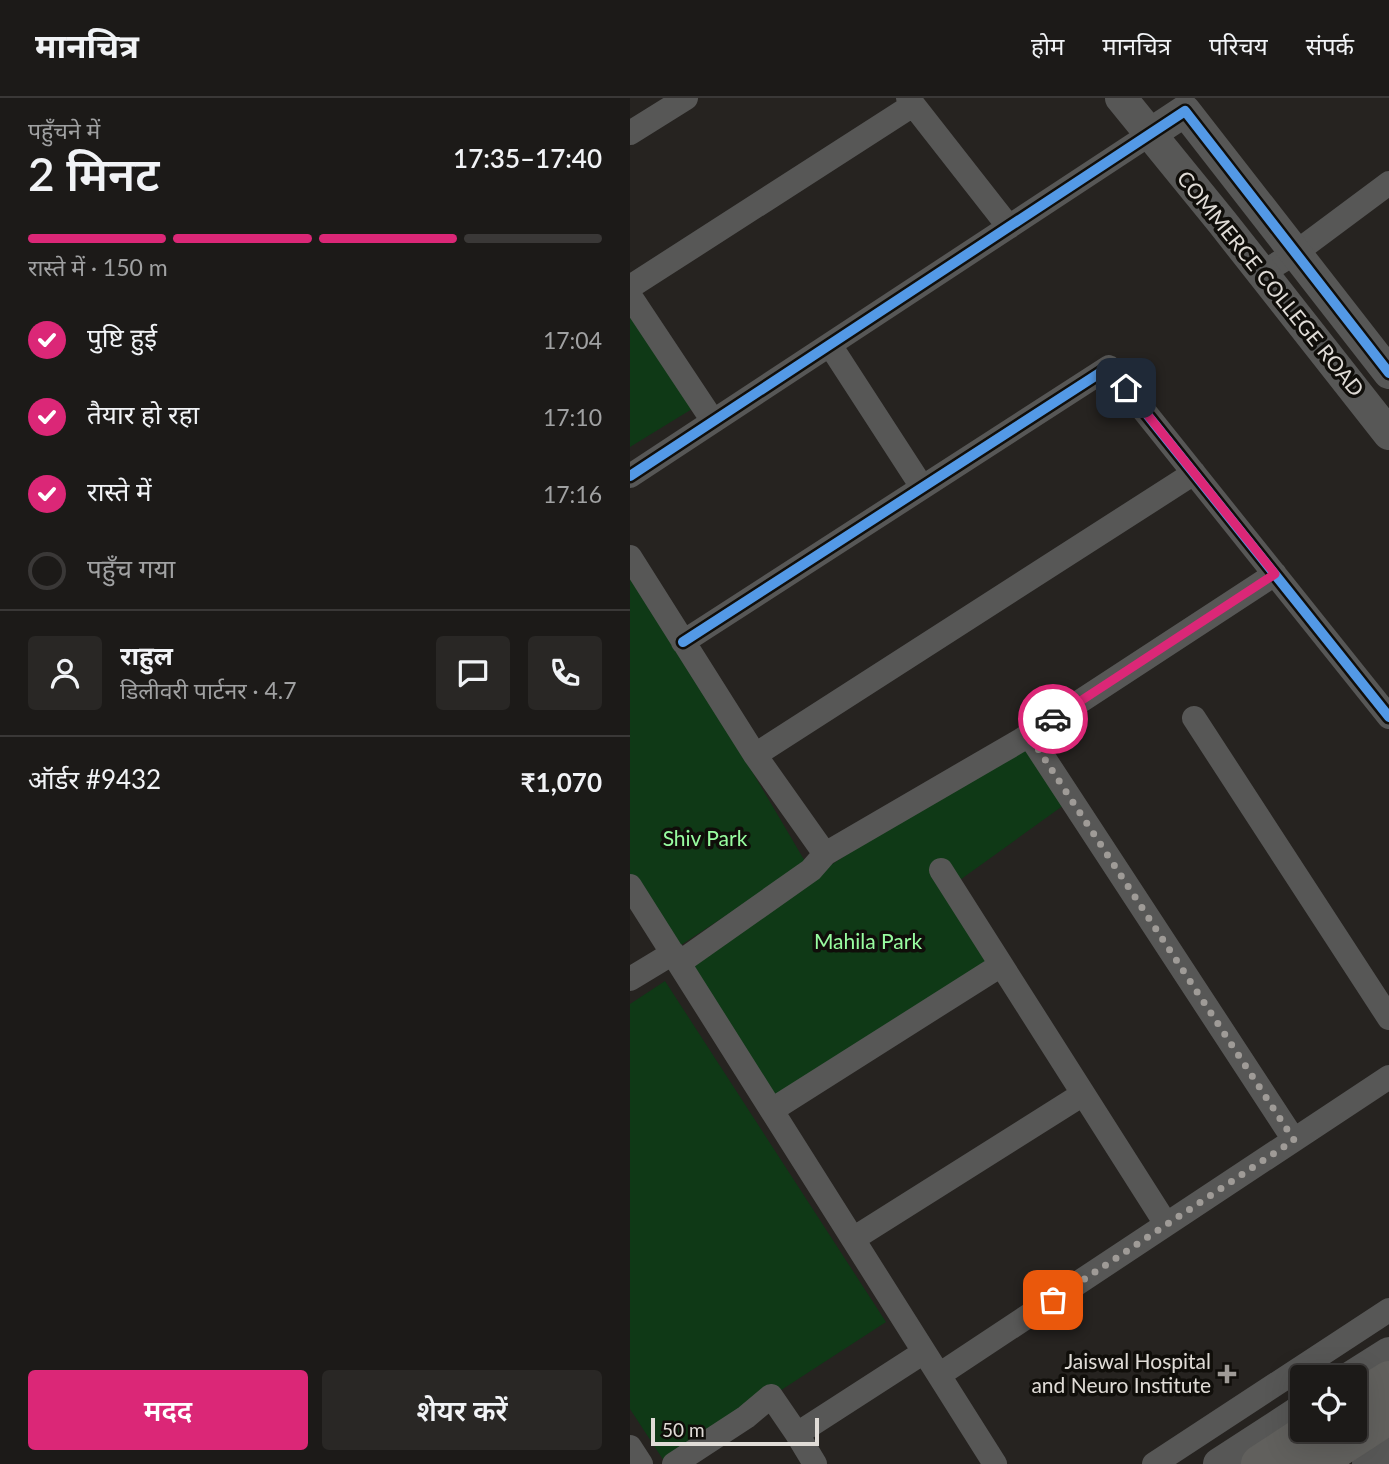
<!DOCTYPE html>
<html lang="hi">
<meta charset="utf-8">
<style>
body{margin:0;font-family:Lato,"Noto Sans Devanagari",sans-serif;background:#292725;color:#f1f3f6;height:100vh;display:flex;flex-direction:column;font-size:26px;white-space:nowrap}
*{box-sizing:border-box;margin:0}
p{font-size:23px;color:#a0a1a2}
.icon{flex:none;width:38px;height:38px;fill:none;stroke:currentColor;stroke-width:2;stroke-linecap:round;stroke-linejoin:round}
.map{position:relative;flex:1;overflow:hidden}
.drawer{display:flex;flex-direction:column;background:#1c1a18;width:630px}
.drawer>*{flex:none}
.fabs{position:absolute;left:660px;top:1267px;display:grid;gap:14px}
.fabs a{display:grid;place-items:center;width:77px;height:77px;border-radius:7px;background:#1c1a18;box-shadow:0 7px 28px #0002,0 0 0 2px #3a3837;font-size:35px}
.scale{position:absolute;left:21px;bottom:18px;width:168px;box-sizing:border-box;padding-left:7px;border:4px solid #e0dcd7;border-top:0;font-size:19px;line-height:24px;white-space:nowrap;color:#e0dcd7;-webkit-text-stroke:5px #100e0a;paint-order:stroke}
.pin{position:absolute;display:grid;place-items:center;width:60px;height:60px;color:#fff;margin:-30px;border-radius:14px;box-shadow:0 4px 10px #0006}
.courier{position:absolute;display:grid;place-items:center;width:70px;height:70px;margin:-35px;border:5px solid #db2777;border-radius:50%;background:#fff;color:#222;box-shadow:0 2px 9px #0007}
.head em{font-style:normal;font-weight:600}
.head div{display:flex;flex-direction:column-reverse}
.head{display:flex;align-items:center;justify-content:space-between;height:119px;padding:0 28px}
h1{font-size:46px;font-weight:600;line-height:52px}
.bar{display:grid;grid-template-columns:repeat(4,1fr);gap:10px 7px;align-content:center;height:84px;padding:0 28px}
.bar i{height:9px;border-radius:5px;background:#3a3837}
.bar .active{background:#db2777}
.bar p{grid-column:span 4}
.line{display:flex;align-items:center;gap:18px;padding:0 28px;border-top:2px solid #3a3837}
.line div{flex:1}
.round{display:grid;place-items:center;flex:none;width:74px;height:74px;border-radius:7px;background:#292725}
ol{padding:0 28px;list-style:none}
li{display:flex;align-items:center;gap:21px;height:77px}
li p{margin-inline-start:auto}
li .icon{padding:7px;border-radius:50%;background:#db2777;color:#fff;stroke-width:4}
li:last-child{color:#a0a1a2}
li i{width:38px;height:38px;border:4px solid #3a3837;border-radius:50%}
.primary-button{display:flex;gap:14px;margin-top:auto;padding:14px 28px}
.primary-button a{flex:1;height:80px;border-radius:7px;background:#db2777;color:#fff;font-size:28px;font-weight:600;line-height:80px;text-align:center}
.primary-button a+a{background:#292725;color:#f1f3f6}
header{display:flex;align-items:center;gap:42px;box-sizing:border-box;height:98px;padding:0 35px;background:#1c1a18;border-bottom:2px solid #3a3837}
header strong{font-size:33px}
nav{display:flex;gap:38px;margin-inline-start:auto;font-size:24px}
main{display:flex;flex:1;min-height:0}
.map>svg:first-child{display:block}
.green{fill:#0f3916}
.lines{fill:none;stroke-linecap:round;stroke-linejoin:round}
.minor{stroke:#575756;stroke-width:24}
.tertiary{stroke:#575756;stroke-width:32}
.primary{stroke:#61605d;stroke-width:38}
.cycleway-casing{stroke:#100e0a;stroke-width:15}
.cycleway{stroke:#5399e6;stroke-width:10}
.done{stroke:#9f9b97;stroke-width:7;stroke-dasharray:0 12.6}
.route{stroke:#db2777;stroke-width:9}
.poi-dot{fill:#9f9b97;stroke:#100e0a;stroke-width:2.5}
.labels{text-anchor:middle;stroke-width:7;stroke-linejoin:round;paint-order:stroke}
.street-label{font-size:21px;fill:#e0dcd7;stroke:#100e0a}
.park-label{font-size:21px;fill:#98fda0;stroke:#100e0a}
.poi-label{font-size:21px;fill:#e0dcd7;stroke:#100e0a;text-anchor:end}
</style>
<header>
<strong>मानचित्र</strong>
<nav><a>होम</a><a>मानचित्र</a><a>परिचय</a><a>संपर्क</a></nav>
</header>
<main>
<section class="drawer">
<div class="head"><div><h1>2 मिनट</h1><p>पहुँचने में</p></div><em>17:35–17:40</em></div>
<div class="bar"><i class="active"></i><i class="active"></i><i class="active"></i><i></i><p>रास्ते में · 150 m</p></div>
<ol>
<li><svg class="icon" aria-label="check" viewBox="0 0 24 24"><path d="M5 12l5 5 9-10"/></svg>पुष्टि हुई<p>17:04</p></li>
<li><svg class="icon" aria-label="check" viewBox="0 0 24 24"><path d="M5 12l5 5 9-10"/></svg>तैयार हो रहा<p>17:10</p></li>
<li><svg class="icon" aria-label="check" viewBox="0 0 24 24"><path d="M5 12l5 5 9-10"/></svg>रास्ते में<p>17:16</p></li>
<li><i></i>पहुँच गया</li>
</ol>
<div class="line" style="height:126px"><a class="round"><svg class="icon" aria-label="person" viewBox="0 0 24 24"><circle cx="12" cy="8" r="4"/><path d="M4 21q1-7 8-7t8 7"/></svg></a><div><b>राहुल</b><p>डिलीवरी पार्टनर · 4.7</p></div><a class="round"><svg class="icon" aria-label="chat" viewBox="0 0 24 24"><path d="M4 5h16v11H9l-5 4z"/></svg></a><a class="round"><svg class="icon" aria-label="phone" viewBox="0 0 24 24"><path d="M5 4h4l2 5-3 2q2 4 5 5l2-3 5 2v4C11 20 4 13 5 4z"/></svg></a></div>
<div class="line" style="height:91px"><div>ऑर्डर #9432</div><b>₹1,070</b></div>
<div class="primary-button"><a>मदद</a><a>शेयर करें</a></div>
</section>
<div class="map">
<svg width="759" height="1366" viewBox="0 0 759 1366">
<rect width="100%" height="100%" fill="#262320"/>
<path class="green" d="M 0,217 L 62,311 L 0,349 Z
M 0,466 L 176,765 L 45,851 L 0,780 Z
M 391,642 L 441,702 L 316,792 L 361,866 L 144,1005 L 52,865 Z
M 35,883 L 256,1224 L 37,1366 L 36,1366 L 0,1311 L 0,906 Z"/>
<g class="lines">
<path class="minor" d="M 278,0 L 379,129
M 0,35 L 56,0
M 632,175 L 665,155 L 759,85
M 0,189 L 283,7
M 0,198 L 83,323
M 200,247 L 292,389
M 0,378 L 520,36
M 0,459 L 125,657 L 195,756
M 53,544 L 479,269 L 759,619
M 564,620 L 759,920
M 399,637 L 664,1042
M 125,657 L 564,375
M 311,772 L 536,1126
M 0,788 L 365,1366
M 49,865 L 181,772 L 195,756 L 391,642 L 645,476
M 0,881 L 43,855
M 142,1012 L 371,867
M 223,1141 L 453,996
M 309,1277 L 759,979
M 0,1349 L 11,1366
M 44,1366 L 116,1319 L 141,1298 L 167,1336
M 185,1366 L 167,1336 L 294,1254
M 524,1366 L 759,1212"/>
<path class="tertiary" d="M 491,0 L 592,124 L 759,336
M 520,36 L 555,13 L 759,275
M 721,1279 L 759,1255
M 589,1366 L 672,1312
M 738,1366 L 759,1352"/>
<path class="primary" d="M 724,1304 L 759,1282
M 630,1366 L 682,1332
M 684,1366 L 759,1317"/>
<defs>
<path id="cycleway" d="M 0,378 L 555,13 L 759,275
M 53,544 L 479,269 L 759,619"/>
</defs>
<use href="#cycleway" class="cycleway-casing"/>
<use href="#cycleway" class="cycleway"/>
</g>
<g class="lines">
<path class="done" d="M 423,1202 L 664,1042 L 399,637 L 423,621"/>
<path class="route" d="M 423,621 L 645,476 L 496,290"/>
</g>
<path class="poi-dot" d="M593.5 1265.5h7v7h7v7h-7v7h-7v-7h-7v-7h7z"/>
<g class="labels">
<g class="street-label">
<text transform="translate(640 186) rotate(51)" y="7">COMMERCE COLLEGE ROAD</text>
</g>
<g class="park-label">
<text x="75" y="748">Shiv Park</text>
<text x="238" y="851">Mahila Park</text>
</g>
<g class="poi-label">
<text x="581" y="1271">Jaiswal Hospital<tspan x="581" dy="24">and Neuro Institute</tspan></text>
</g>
</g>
</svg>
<div class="fabs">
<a><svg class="icon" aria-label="locate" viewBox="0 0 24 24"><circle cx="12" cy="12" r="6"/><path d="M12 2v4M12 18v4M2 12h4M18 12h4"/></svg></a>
</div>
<div class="scale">50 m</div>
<div class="pin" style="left:423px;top:1202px;background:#ea580c"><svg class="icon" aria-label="bag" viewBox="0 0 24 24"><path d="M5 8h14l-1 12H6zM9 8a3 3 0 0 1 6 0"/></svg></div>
<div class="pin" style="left:496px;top:290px;background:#1f2937"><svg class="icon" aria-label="home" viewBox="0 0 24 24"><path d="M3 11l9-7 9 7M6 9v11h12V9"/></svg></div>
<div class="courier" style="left:423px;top:621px"><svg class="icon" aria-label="car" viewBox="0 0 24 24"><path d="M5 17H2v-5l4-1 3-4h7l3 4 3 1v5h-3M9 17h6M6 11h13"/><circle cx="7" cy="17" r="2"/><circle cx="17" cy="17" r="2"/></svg></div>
</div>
</main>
